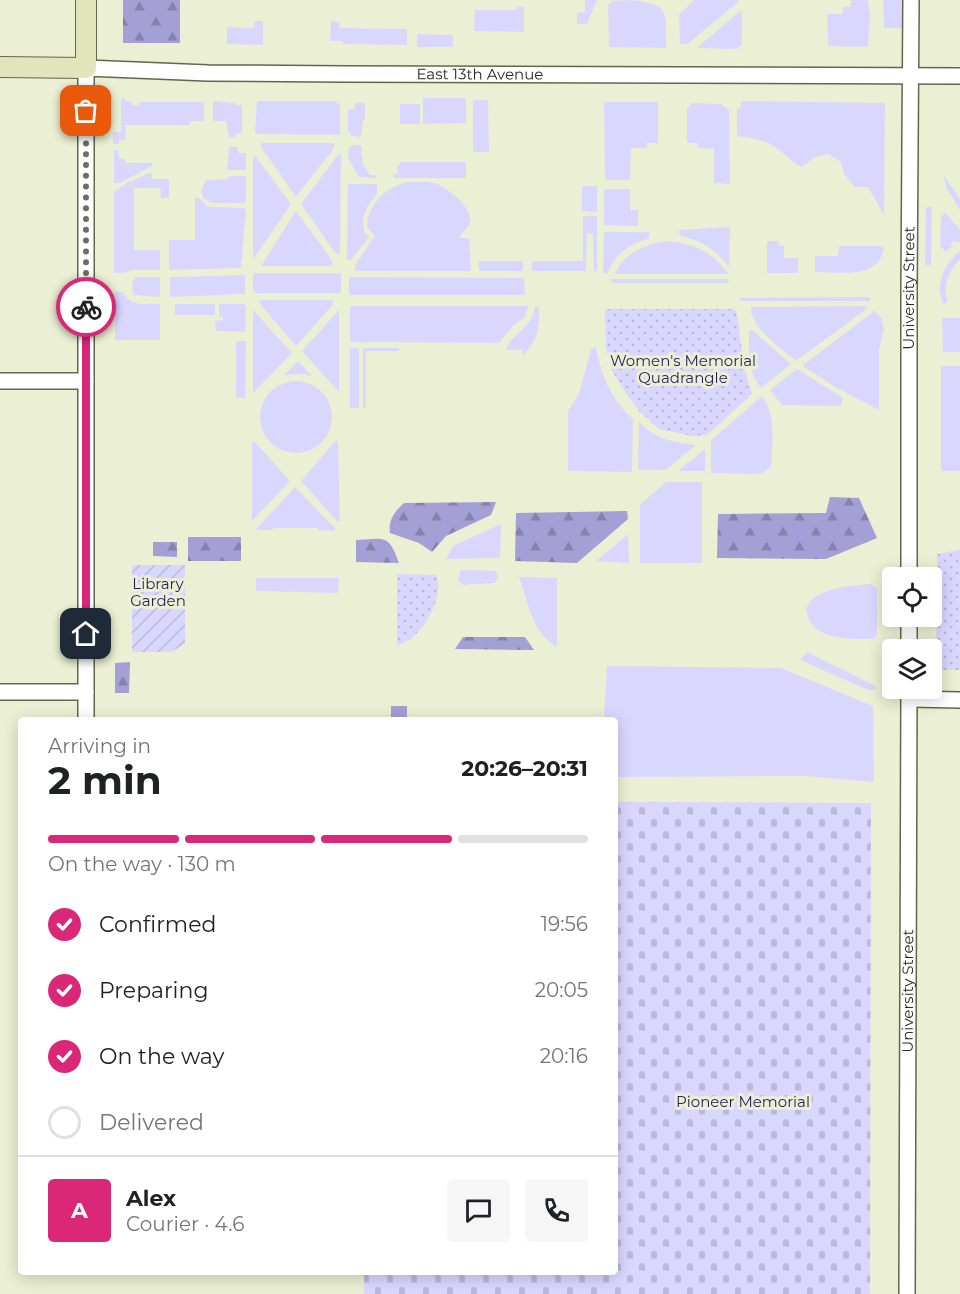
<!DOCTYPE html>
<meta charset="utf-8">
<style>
body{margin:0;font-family:Montserrat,sans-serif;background:#f6f6f6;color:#202124;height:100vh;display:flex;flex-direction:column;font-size:22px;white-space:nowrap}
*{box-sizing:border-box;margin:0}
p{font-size:20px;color:#757577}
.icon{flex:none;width:33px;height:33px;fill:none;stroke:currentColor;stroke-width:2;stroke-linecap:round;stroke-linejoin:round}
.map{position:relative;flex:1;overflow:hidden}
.panel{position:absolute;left:18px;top:717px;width:600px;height:558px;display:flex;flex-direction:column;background:#fff;border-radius:6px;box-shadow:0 3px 15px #0003}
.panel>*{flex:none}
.buttons{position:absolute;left:882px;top:567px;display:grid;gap:12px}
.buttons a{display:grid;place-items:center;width:60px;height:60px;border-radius:6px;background:#fff;box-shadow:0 3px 15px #0003;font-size:30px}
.pin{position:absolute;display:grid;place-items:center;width:51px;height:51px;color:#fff;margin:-26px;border-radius:12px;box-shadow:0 3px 9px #0006}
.courier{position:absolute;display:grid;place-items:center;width:60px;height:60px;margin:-30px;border:4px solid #db2777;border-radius:50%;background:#fff;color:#222;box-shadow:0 2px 8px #0007}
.headline em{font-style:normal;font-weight:700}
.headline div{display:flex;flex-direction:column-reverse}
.headline{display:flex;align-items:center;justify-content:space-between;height:102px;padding:0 30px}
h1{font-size:39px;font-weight:700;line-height:45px}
.bar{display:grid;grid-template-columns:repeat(4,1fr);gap:9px 6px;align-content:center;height:72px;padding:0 30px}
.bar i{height:8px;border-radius:4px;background:#e0e0e0}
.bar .on{background:#db2777}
.bar p{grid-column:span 4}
.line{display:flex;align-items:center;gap:15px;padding:0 30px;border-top:2px solid #e0e0e0}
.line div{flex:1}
.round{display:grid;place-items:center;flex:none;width:63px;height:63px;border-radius:6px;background:#f6f6f6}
ol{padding:0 30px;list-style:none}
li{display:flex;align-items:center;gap:18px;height:66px}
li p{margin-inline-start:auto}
li .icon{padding:6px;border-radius:50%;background:#db2777;color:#fff;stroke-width:4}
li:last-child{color:#757577}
li i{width:33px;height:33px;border:3px solid #e0e0e0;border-radius:50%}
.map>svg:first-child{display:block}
.grass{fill:#dad7ff}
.forest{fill:url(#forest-firs)}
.cemetery{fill:url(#cemetery-stones)}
.park{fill:url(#park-dots)}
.garden{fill:url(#garden-furrows)}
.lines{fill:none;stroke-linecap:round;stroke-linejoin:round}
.street-casing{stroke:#62664d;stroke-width:18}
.secondary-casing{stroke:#62664d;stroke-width:22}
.street{stroke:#fff;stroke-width:15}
.secondary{stroke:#e1e5bc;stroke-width:20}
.done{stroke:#6c6f5f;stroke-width:6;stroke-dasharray:0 10.8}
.route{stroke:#db2777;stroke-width:8}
.labels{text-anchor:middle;stroke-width:6;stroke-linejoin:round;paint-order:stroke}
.street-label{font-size:15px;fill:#282a20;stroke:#ebf0d4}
.park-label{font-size:15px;fill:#2c1d5d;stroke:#ebf0d4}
</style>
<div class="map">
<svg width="960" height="1294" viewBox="0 0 960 1294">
<defs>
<pattern id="forest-firs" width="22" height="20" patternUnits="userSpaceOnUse" patternTransform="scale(1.5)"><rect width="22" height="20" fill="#a49fd5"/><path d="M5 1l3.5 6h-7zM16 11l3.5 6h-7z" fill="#8682ac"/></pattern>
<pattern id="cemetery-stones" width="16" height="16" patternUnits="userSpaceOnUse" patternTransform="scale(1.5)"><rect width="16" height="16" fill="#dad7ff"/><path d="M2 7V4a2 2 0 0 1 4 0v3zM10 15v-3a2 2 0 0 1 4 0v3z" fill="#bbb9da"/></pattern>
<pattern id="park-dots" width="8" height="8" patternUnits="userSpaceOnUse" patternTransform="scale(1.5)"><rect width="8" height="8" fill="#dad7ff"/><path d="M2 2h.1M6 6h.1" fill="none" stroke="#bbb9da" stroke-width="1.8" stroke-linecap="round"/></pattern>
<pattern id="garden-furrows" width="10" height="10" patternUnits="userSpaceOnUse" patternTransform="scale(1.5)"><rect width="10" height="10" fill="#dad7ff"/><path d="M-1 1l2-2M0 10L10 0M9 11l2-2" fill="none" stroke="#bbb9da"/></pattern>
</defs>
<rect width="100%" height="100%" fill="#ebf0d4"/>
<path class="grass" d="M 585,0 L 597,0 L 587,24 L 577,24 L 577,13 L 585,12 Z
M 632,0 C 671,5 666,12 666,48 L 609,47 L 608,5 L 612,1 Z
M 694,0 L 739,0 L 737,3 L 688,44 L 680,44 L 679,15 Z
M 851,0 L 868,0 L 870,16 L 868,47 L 828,46 L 827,14 L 843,14 L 843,7 L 851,7 Z
M 883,0 L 903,0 L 903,28 L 884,28 Z
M 517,7 L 524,7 L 524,32 L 474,31 L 475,10 L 516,10 Z
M 739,12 L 742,12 L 742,44 L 737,49 L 697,48 Z
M 255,21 L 263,21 L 263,45 L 227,44 L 227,27 L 254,28 Z
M 331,21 L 339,22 L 340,28 L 407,29 L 407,45 L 343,44 L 342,41 L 330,41 Z
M 417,34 L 453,35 L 453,47 L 417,47 Z
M 121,98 L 125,98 L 125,101 L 131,101 L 132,105 L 139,105 L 139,102 L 204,102 L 204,121 L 190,121 L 190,125 L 126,125 L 125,140 L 119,140 L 119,144 L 113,144 L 113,132 L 121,132 Z
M 423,98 L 466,98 L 466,123 L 423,124 Z
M 473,100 L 488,100 L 489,152 L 473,152 Z
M 213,101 L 235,103 L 236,105 L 242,105 L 242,133 L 237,133 L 235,137 L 229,137 L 226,121 L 213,121 Z
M 257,101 L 335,101 L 340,105 L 340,135 L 255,134 Z
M 744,101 L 885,103 L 884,215 L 868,187 L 855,187 L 844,174 L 841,162 L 828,154 L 815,157 L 802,167 C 791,162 785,154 775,147 C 764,139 750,138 737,136 L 737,109 L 740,109 L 741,102 Z
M 604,102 L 658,102 L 658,143 L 647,143 L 647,148 L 631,148 L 630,180 L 605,180 Z
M 355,103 L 365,103 L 365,120 L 363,120 L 361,137 L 352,136 L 348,131 L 348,109 L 355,109 Z
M 690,103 L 721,104 L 729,110 L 730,184 L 714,183 L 714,149 L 698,148 L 697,143 L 687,143 L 687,107 L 690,107 Z
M 400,104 L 420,104 L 420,124 L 400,124 Z
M 261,143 L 334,143 L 334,148 L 296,197 L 261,147 Z
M 353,145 L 361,145 L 363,164 L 370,175 L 377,175 L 376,178 L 359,177 L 348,158 L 349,148 Z
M 229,147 L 237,147 L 238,153 L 246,153 L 246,170 L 227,170 Z
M 114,150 L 119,150 L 119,159 L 125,159 L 125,163 L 152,163 L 152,166 L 120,183 L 114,183 Z
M 341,154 L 340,253 L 336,254 L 301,204 L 337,156 Z
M 253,156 L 256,157 L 291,204 L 253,260 Z
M 400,162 L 466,162 L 466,178 L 394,178 L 393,175 L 398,173 L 397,165 L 400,165 Z
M 152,172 L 152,179 L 169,179 L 169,198 L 161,198 L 160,188 L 134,188 L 134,250 L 160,250 L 160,270 L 132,270 L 124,273 L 114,273 L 114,192 L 127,183 Z
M 943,174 L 960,199 L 960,210 L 947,189 Z
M 229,176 L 246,176 L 246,201 L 244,203 L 212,203 L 203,198 L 201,191 L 206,180 L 228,179 Z
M 409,182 C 417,182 425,181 433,183 C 446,185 473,208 470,222 C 468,228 462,233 459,238 L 469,238 L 471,271 L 355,271 L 355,265 L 375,236 L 367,227 C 367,204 388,185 409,182 Z
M 348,184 L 377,184 L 377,194 L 368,206 L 363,218 L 364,231 L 369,237 L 351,260 L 347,259 Z
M 582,186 L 597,186 L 597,212 L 582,211 Z
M 604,189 L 630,189 L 630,210 L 638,210 L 638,226 L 604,225 Z
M 195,198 L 199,198 L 208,207 L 244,208 L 246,211 L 241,268 L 169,270 L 169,240 L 195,240 Z
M 926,207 L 932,207 L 931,265 L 925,265 Z
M 296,211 L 332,260 L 332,266 L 261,266 Z
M 946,213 L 960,230 L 960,241 L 957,243 L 954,241 L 950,244 L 953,246 L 946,252 L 940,246 L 941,216 Z
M 583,216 L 597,216 L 597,271 L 594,271 L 593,234 L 587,233 L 586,271 L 532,271 L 532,261 L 583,261 Z
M 730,227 L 729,267 C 716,250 702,240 680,236 L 679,230 Z
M 604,232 L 649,232 L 649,239 C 630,244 614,254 608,273 L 603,273 Z
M 667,241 C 692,243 714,252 728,274 L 615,274 C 623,253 646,244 667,241 Z
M 767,241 L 779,241 L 779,246 L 784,245 L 784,258 L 798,258 L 798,273 L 767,273 Z
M 839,246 L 880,246 L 884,248 C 879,280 839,272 815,272 L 815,256 L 838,256 Z
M 960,251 L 960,259 C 949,271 942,286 948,302 L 943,304 C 935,284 944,264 960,251 Z
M 479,261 L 523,261 L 523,271 L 479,271 Z
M 253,273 L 341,273 L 341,293 L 255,293 L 253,290 Z
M 245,275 L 245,294 L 170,297 L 170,277 Z
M 136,277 L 160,277 L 160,297 L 133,295 L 132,282 Z
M 349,277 L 524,278 L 525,295 L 349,295 Z
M 612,279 L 729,279 L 728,283 L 611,283 Z
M 115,292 L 123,292 C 132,308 144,303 160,304 L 160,340 L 115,340 Z
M 870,297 L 870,301 L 741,301 L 740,298 Z
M 259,300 L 333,300 L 332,306 L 296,346 L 260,304 Z
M 175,304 L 215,304 L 215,315 L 175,315 Z
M 219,304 L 244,304 L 246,306 L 245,332 L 216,331 L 215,321 L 223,320 L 223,317 L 219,317 Z
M 350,306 L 528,306 L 525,317 L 514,325 L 499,343 L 350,342 Z
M 861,306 L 868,308 L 796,361 C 781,349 750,327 751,307 Z
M 535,307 L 539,307 C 539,330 539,338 523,356 L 522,350 L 506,350 C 511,333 532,329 535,307 Z
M 253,310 L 292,353 L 253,393 Z
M 339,310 L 339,392 L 302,351 Z
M 874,311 L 881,317 L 884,329 L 879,350 L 879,410 L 837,388 L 802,366 Z
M 942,318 L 960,318 L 960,352 L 943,352 Z
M 751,329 L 791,364 L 761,388 C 748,373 749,351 749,332 Z
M 236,341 L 246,341 L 245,398 L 236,398 Z
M 596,347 C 601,375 611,399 633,419 L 632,472 L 568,471 L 568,411 L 579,394 L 591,349 Z
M 350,348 L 359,348 L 359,408 L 350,408 Z
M 363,348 L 399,348 L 399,351 L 366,351 L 366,408 L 363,408 Z
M 298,361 L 312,376 L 302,374 L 284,375 Z
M 941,366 L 960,366 L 960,471 L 941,471 Z
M 797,369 L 843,398 L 841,406 L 782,405 L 770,390 Z
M260 417a36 36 0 1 1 72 0a36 36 0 1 1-72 0Z
M 762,396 C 777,417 772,443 771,467 L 761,474 L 711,473 L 711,440 Z
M 639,422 C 656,439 672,442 696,445 L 666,470 L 638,470 Z
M 338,440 L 340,521 L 337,521 L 301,481 L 335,441 Z
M 252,442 L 256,443 L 290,481 L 252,521 Z
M 705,449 L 705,471 L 678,471 Z
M 666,482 L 702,482 L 702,563 L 640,563 L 640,505 Z
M 295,487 L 335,528 L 335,531 L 318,530 L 318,528 L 273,528 L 273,530 L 257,530 L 257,528 Z
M 501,524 L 500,558 L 446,559 L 453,546 Z
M 628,534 L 629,563 L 596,561 Z
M 461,570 L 496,571 L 498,578 L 494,583 L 463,585 L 458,580 Z
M 519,577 L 557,578 L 557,647 C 531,632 529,604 519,577 Z
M 256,578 L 339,578 L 338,593 L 256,591 Z
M 870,584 L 877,587 L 877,634 L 874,639 C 860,639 846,640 832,636 C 823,634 814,629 810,621 C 792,590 854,585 870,584 Z
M 807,652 L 876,686 L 876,690 L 868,690 L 800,660 Z
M 607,666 L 781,668 L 873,706 L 874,782 L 806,776 L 615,777 L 615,720 L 604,720 Z"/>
<path class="forest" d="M 123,0 L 180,0 L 180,43 L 123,43 Z
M 830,497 L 859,498 L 877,538 L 826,559 L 717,558 L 718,514 L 826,513 Z
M 496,502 L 491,515 L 446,536 L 432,552 L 419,543 L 390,533 C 388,520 395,511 404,503 Z
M 627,511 L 628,519 L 577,563 L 515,561 L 516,513 Z
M 188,537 L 241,537 L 241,561 L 188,561 Z
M 356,540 C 385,539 388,533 399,563 L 356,562 Z
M 153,542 L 177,542 L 177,557 L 153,556 Z
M 463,637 L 525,637 L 534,650 L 455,649 Z
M 130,662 L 129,693 L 115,693 L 115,663 Z
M 391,706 L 407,706 L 407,720 L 391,720 Z"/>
<path class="cemetery" d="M 615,802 L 871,803 L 870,1294 L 364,1294 L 364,1272 L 615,1272 Z"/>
<path class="park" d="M 605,309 L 734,309 L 737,313 L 744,368 L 752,394 L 707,435 L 692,436 L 659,429 L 640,412 L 625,392 L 612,371 L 606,349 Z
M 960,550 L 960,670 L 936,670 L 937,554 Z
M 397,574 L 437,575 C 442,595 431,619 417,633 C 412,639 403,643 397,646 Z"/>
<path class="garden" d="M 132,565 L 185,565 L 185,644 L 171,652 L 132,652 Z"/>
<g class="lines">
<defs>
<g id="street">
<path d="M 0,381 L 86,381"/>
<path id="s1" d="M 909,578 L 909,290 L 911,0"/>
<path d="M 909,650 L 909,616"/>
<path d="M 0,692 L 86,692"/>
<path d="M 910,699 L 960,700"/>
<path id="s2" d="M 86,720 L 86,68 L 208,73 L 345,74 L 960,76"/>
<path id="s3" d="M 907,1294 L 909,688"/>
</g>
<path id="secondary" d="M 0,67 L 86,68 L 86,0"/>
</defs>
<use href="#street" class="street-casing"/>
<use href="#secondary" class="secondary-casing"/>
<use href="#street" class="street"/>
<use href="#secondary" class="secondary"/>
</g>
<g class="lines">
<path class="done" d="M 86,111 L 86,307"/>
<path class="route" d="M 86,307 L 86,634"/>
</g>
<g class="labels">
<g class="street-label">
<text dy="5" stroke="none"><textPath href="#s2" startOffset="1046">East 13th Avenue</textPath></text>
<text dy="5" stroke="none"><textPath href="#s1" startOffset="290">University Street</textPath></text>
<text dy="5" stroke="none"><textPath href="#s3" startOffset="303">University Street</textPath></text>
</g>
<g class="park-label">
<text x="683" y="366">Women's Memorial<tspan x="683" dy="17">Quadrangle</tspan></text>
<text x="158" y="589">Library<tspan x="158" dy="17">Garden</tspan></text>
<text x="743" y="1107">Pioneer Memorial</text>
</g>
</g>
</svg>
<div class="buttons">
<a><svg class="icon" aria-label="locate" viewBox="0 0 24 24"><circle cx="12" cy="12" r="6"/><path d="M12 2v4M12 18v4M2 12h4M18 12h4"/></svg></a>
<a><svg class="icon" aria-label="layers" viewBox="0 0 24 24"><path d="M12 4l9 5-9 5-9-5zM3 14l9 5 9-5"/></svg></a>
</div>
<div class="pin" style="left:86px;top:111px;background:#ea580c"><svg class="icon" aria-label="bag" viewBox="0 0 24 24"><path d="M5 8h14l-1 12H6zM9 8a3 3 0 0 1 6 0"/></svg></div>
<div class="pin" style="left:86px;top:634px;background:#1f2937"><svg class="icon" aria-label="home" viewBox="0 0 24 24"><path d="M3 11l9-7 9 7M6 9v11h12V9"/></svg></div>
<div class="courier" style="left:86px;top:307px"><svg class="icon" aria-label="bike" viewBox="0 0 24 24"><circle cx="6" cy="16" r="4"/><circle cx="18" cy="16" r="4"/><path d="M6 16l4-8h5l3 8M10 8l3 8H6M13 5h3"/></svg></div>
<section class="panel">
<div class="headline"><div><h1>2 min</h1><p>Arriving in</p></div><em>20:26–20:31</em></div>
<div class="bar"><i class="on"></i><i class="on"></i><i class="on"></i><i></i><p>On the way · 130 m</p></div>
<ol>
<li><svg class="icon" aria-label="check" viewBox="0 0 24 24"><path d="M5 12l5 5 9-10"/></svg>Confirmed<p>19:56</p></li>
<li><svg class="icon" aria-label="check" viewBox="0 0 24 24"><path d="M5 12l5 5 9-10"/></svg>Preparing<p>20:05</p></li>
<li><svg class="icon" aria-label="check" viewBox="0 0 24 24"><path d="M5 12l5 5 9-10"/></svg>On the way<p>20:16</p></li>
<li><i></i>Delivered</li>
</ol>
<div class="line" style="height:108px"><b class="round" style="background:#db2777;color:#fff">A</b><div><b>Alex</b><p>Courier · 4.6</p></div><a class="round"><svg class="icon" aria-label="chat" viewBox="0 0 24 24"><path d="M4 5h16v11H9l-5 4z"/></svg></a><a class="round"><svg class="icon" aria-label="phone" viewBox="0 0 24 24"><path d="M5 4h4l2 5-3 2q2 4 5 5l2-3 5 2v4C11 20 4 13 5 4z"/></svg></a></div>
</section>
</div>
